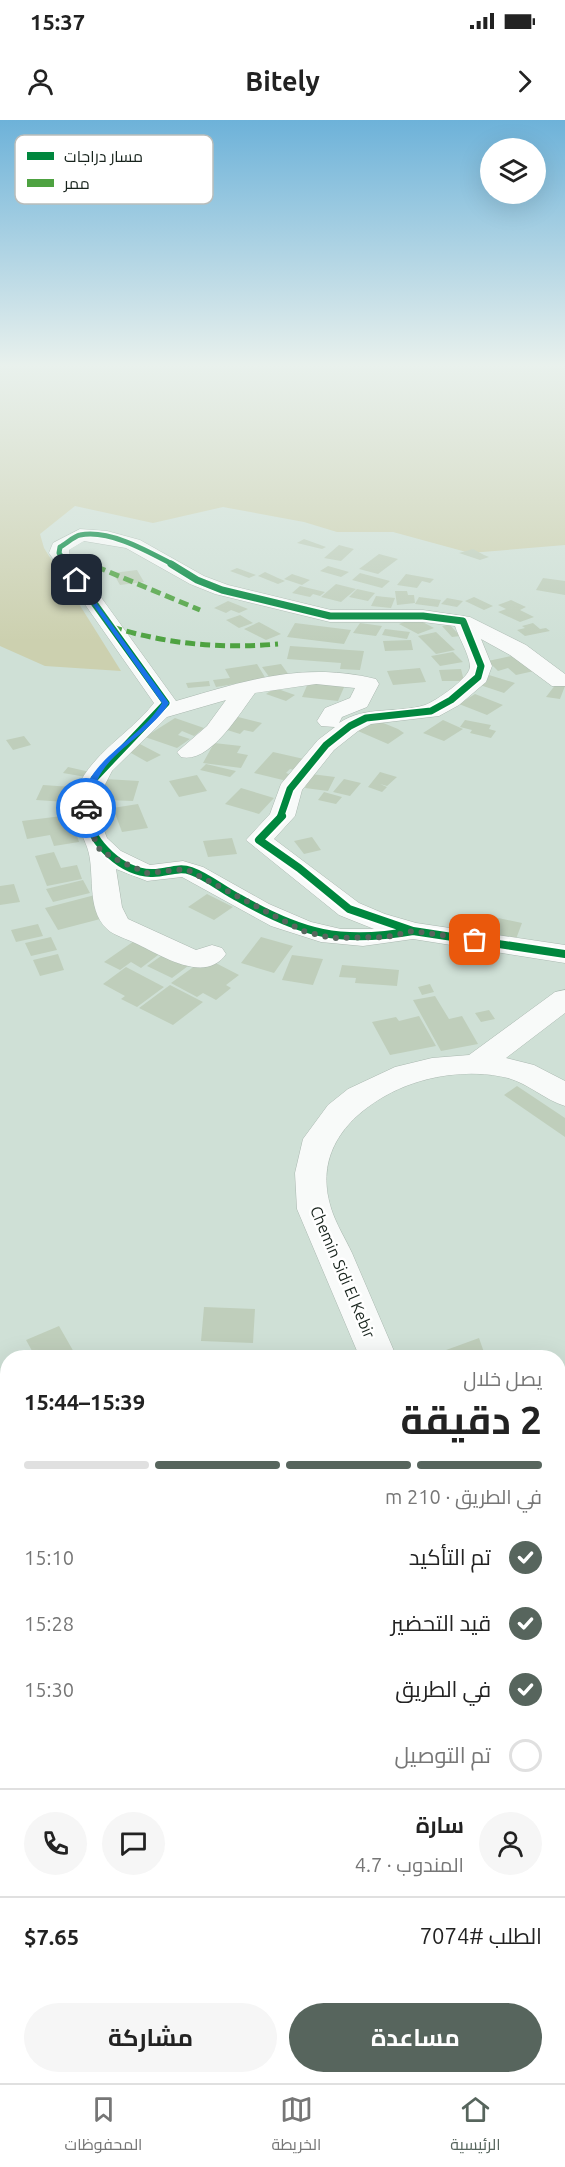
<!DOCTYPE html>
<html lang="ar">
<meta charset="utf-8">
<style>
body{margin:0;font-family:Ubuntu,Cairo,sans-serif;background:#f6f6f6;color:#222;direction:rtl;height:100vh;display:flex;flex-direction:column;font-size:22px;white-space:nowrap}
*{box-sizing:border-box;margin:0}
p{font-size:20px;color:#767676}
.icon{flex:none;width:33px;height:33px;fill:none;stroke:currentColor;stroke-width:2;stroke-linecap:round;stroke-linejoin:round}
.map{position:relative;flex:1;overflow:hidden;direction:ltr}
.drawer{position:absolute;left:0px;top:1230px;width:566px;height:734px;display:flex;flex-direction:column;background:#fff;border-radius:24px 24px 0 0;box-shadow:0 6px 24px #0002;direction:rtl}
.drawer>*{flex:none}
.controls{position:absolute;left:480px;top:18px;display:grid;gap:12px}
.controls a{display:grid;place-items:center;width:66px;height:66px;border-radius:50%;background:#fff;box-shadow:0 6px 24px #0002;font-size:30px}
.pin{position:absolute;display:grid;place-items:center;width:51px;height:51px;color:#fff;margin:-26px;border-radius:12px;box-shadow:0 3px 9px #0006}
.courier{position:absolute;display:grid;place-items:center;width:60px;height:60px;margin:-30px;border:4px solid #1a73e8;border-radius:50%;background:#fff;color:#222;box-shadow:0 2px 8px #0007}
.summary em{font-style:normal;font-weight:700}
.summary div{display:flex;flex-direction:column-reverse}
.summary{display:flex;align-items:center;justify-content:space-between;height:102px;padding:0 24px}
h1{font-size:39px;font-weight:700;line-height:45px}
.bar{display:grid;grid-template-columns:repeat(4,1fr);gap:9px 6px;align-content:center;height:72px;padding:0 24px}
.bar i{height:8px;border-radius:4px;background:#e0e0e0}
.bar .on{background:#57655d}
.bar p{grid-column:span 4}
.line{display:flex;align-items:center;gap:15px;padding:0 24px;border-top:2px solid #e0e0e0}
.line div{flex:1}
.round{display:grid;place-items:center;flex:none;width:63px;height:63px;border-radius:32px;background:#f6f6f6}
ol{padding:0 24px;list-style:none}
li{display:flex;align-items:center;gap:18px;height:66px}
li p{margin-inline-start:auto}
li .icon{padding:6px;border-radius:50%;background:#57655d;color:#fff;stroke-width:4}
li:last-child{color:#767676}
li i{width:33px;height:33px;border:3px solid #e0e0e0;border-radius:50%}
.button{display:flex;gap:12px;margin-top:auto;padding:12px 24px}
.button a{flex:1;height:69px;border-radius:36px;background:#57655d;color:#fff;font-size:24px;font-weight:700;line-height:69px;text-align:center}
.button a+a{background:#f6f6f6;color:#222}
.status{display:flex;justify-content:space-between;align-items:center;height:42px;padding:0 30px;background:#fff;direction:ltr}
.status svg{height:16px;fill:currentColor}
header{display:flex;justify-content:space-between;align-items:center;height:78px;padding:0 24px;background:#fff;font-size:27px;font-weight:700}
.tabs{display:flex;justify-content:space-around;align-items:center;height:84px;border-top:2px solid #e0e0e0;background:#fff;font-size:16px;color:#767676}
.tabs a{display:grid;justify-items:center;gap:3px}
.tabs .on{color:#57655d}
.map>svg:first-child{display:block}
.green{fill:#ccd0af}
.building{fill:#bfcebb}
.lines{fill:none;stroke-linecap:round;stroke-linejoin:round}
.minor-casing{stroke:#aab8b0;stroke-width:1}
.minor{fill:#f8faf9;fill-rule:evenodd}
.quiet-far1{stroke:#4ea241;stroke-width:4.5;stroke-dasharray:8 4.5;stroke-linecap:butt}
.quiet{stroke:#4ea241;stroke-width:5;stroke-dasharray:10 5;stroke-linecap:butt}
.cycleway-far2-casing{stroke:#fff;stroke-width:8}
.cycleway-far1-casing{stroke:#fff;stroke-width:10}
.cycleway-casing{stroke:#fff;stroke-width:12}
.cycleway-far2{stroke:#00873e;stroke-width:5}
.cycleway-far1{stroke:#00873e;stroke-width:7}
.cycleway{stroke:#00873e;stroke-width:8}
.route{fill:#1a73e8}
.done{stroke:#57655d;stroke-width:6;stroke-dasharray:0 10.8}
.labels{text-anchor:middle;stroke-width:5;stroke-linejoin:round;paint-order:stroke}
.street-label{font-size:16px;fill:#17231c;stroke:#fff}
.key{fill:#fff;stroke:#b9bdbb;stroke-width:1.5}
.key-label{font-size:16px;fill:#17231c}
</style>
<div class="status"><b>15:37</b><svg viewBox="0 0 49 12"><path d="M0 12V9h3v3zM5 12V6h3v6zM10 12V3h3v9zM15 12V0h3v12zM26 1h20v11H26zM47 4h2v5h-2z"/></svg></div>
<header><svg class="icon" aria-label="forward" viewBox="0 0 24 24"><path d="M9 5l7 7-7 7"/></svg>Bitely<svg class="icon" aria-label="person" viewBox="0 0 24 24"><circle cx="12" cy="8" r="4"/><path d="M4 21q1-7 8-7t8 7"/></svg></header>
<div class="map">
<svg width="565" height="1963" viewBox="0 0 565 1963">
<rect width="100%" height="100%" fill="#cfe0d6"/>
<path class="green" d="M 0,247 L 565,247 L 565,425 L 470,433 L 393,412 L 337,412 L 304,402 L 223,387 L 153,403 L 75,386 L 40,414 L 44,428 L 121,551 L 45,546 L 0,526 Z"/>
<path class="building" d="M 304,419 L 326,427 L 322,429 L 297,423 Z
M 339,425 L 354,429 L 341,441 L 324,438 Z
M 473,429 L 484,435 L 489,437 L 480,440 L 459,433 Z
M 379,434 L 398,439 L 378,454 L 359,449 Z
M 328,446 L 349,452 L 341,457 L 320,451 Z
M 237,448 L 256,455 L 249,458 L 230,451 Z
M 137,450 L 144,462 L 120,465 L 113,453 Z
M 265,452 L 278,458 L 285,461 L 278,464 L 258,456 Z
M 360,453 L 390,461 L 382,468 L 352,460 Z
M 292,454 L 310,460 L 302,465 L 284,459 Z
M 406,454 L 434,459 L 430,463 L 422,461 L 417,468 L 397,465 Z
M 543,458 L 565,461 L 565,475 L 536,470 Z
M 336,464 L 356,469 L 341,482 L 321,477 Z
M 300,466 L 325,472 L 320,476 L 313,474 L 310,477 L 292,473 Z
M 357,469 L 375,473 L 368,481 L 349,477 Z
M 395,471 L 407,471 L 408,475 L 414,475 L 415,483 L 397,485 Z
M 376,476 L 395,478 L 391,488 L 371,486 Z
M 419,477 L 441,480 L 438,487 L 415,484 Z
M 474,477 L 493,486 L 484,490 L 465,481 Z
M 447,478 L 463,481 L 457,487 L 441,484 Z
M 511,480 L 526,487 L 520,490 L 534,497 L 520,502 L 498,492 L 506,489 L 498,485 Z
M 228,481 L 248,489 L 239,493 L 231,490 L 226,493 L 214,488 Z
M 240,495 L 253,503 L 239,508 L 226,500 Z
M 415,498 L 434,508 L 418,514 L 399,504 Z
M 259,502 L 281,514 L 266,520 L 244,509 Z
M 295,503 L 351,510 L 344,524 L 287,517 Z
M 360,503 L 382,506 L 376,516 L 353,513 Z
M 533,503 L 540,509 L 546,508 L 550,511 L 525,516 L 517,510 L 525,508 L 522,506 Z
M 450,505 L 460,516 L 452,517 L 442,506 Z
M 385,509 L 410,512 L 407,519 L 382,515 Z
M 436,512 L 455,530 L 436,534 L 418,516 Z
M 411,520 L 413,530 L 385,531 L 383,521 Z
M 290,526 L 364,531 L 360,550 L 340,549 L 341,543 L 287,539 Z
M 453,532 L 463,542 L 440,546 L 431,536 Z
M 516,535 L 534,551 L 516,555 L 508,548 L 498,551 L 488,541 Z
M 257,544 L 266,559 L 216,567 L 213,560 L 230,558 L 225,549 Z
M 281,544 L 289,555 L 270,558 L 262,547 Z
M 420,548 L 426,562 L 393,565 L 387,551 Z
M 461,549 L 464,561 L 442,561 L 439,550 Z
M 489,555 L 515,563 L 504,573 L 477,564 Z
M 209,561 L 210,566 L 188,568 L 186,563 Z
M 309,561 L 345,565 L 338,581 L 302,577 Z
M 556,564 L 565,566 L 560,579 L 546,577 Z
M 275,568 L 295,575 L 286,581 L 266,574 Z
M 475,574 L 503,585 L 487,595 L 459,584 Z
M 238,597 L 262,603 L 253,612 L 244,610 L 240,614 L 224,609 Z
M 175,598 L 204,608 L 194,616 L 182,611 L 178,615 L 190,619 L 177,628 L 145,617 Z
M 376,600 L 398,609 L 404,613 L 388,624 L 358,611 Z
M 443,600 L 463,609 L 444,621 L 423,613 Z
M 465,600 L 491,605 L 489,609 L 496,611 L 491,618 L 470,613 L 472,610 L 460,607 Z
M 24,616 L 31,625 L 13,630 L 6,620 Z
M 138,623 L 161,635 L 147,642 L 124,629 Z
M 214,623 L 241,626 L 237,633 L 248,635 L 241,648 L 203,643 Z
M 273,632 L 304,639 L 295,650 L 290,649 L 286,653 L 292,655 L 287,661 L 254,653 Z
M 206,644 L 236,651 L 230,657 L 200,650 Z
M 68,647 L 90,652 L 86,657 L 63,653 Z
M 380,652 L 397,657 L 387,666 L 380,664 L 387,667 L 382,672 L 368,667 Z
M 311,654 L 335,657 L 328,671 L 305,668 Z
M 197,655 L 207,671 L 179,677 L 169,661 Z
M 105,659 L 139,661 L 133,681 L 106,680 L 106,677 L 99,676 Z
M 344,659 L 361,663 L 350,676 L 333,672 Z
M 43,665 L 72,667 L 66,682 L 36,680 Z
M 241,668 L 274,678 L 259,694 L 225,684 Z
M 324,672 L 342,677 L 336,684 L 318,680 Z
M 138,684 L 148,708 L 122,712 L 113,688 Z
M 70,695 L 79,722 L 54,726 L 50,715 L 27,719 L 22,701 Z
M 312,717 L 321,730 L 304,734 L 294,721 Z
M 232,718 L 237,734 L 208,737 L 203,721 Z
M 54,732 L 61,748 L 77,745 L 82,759 L 47,766 L 35,736 Z
M 83,760 L 90,773 L 53,782 L 46,769 Z
M 14,764 L 20,782 L 0,785 L 0,766 Z
M 207,774 L 233,787 L 214,800 L 188,787 Z
M 95,775 L 108,797 L 58,810 L 45,788 Z
M 479,794 L 522,803 L 516,819 L 472,809 Z
M 38,804 L 43,816 L 16,822 L 11,810 Z
M 51,817 L 57,830 L 31,836 L 25,823 Z
M 261,817 L 293,826 L 274,853 L 241,843 Z
M 137,819 L 162,832 L 141,848 L 131,842 L 120,850 L 104,842 Z
M 168,831 L 192,843 L 172,858 L 147,846 Z
M 58,834 L 64,850 L 40,856 L 33,840 Z
M 292,835 L 323,839 L 313,865 L 282,860 Z
M 206,838 L 239,855 L 226,865 L 231,868 L 216,880 L 203,873 L 197,877 L 171,863 Z
M 342,845 L 399,850 L 397,866 L 355,863 L 356,858 L 339,857 Z
M 126,847 L 164,867 L 137,887 L 121,879 L 125,876 L 103,864 Z
M 430,864 L 434,872 L 422,875 L 418,867 Z
M 170,865 L 203,882 L 173,905 L 139,888 Z
M 435,876 L 449,899 L 462,896 L 478,924 L 441,931 L 413,880 Z
M 489,890 L 495,899 L 481,902 L 475,893 Z
M 419,896 L 436,926 L 390,935 L 372,902 L 396,897 L 399,901 Z
M 517,966 L 565,998 L 565,1017 L 504,975 Z
M 204,1187 L 255,1189 L 253,1223 L 201,1221 Z
M 59,1206 L 75,1234 L 67,1238 L 36,1238 L 26,1220 Z
M 479,1218 L 486,1238 L 427,1238 L 427,1237 Z
M 565,1433 L 565,1471 L 562,1465 L 558,1466 L 558,1435 Z
M 8,1470 L 8,1642 L 7,1642 L 0,1612 L 0,1472 Z
M 558,1679 L 565,1679 L 565,1748 L 558,1748 Z
M 0,1761 L 8,1770 L 8,1799 L 0,1806 Z
M 558,1799 L 565,1799 L 565,1863 L 558,1862 Z
M 47,1956 L 120,1956 L 124,1963 L 38,1963 Z"/>
<g class="lines">
<defs>
<path id="minor" d="M 80,409 L 107,411 L 140,420 L 204,456 L 228,465 L 331,490 L 423,490 L 470,497 L 526,525 L 565,554 L 565,566 L 552,566 L 510,535 L 481,519 L 492,546 L 486,562 L 459,585 L 439,596 L 371,604 L 358,611 L 334,630 L 302,670 L 295,696 L 274,719 L 359,783 L 385,794 L 416,803 L 565,825 L 565,843 L 413,819 L 363,826 L 321,822 L 271,806 L 182,757 L 147,761 L 116,749 L 122,787 L 128,799 L 196,830 L 212,825 L 222,828 L 226,834 C 205,865 159,834 135,823 C 127,819 113,815 107,809 C 85,788 96,751 87,727 C 80,708 68,692 76,671 C 91,633 130,614 154,583 L 49,433 L 53,423 ZM 84,421 L 126,428 L 190,464 L 215,474 L 330,502 L 423,502 L 455,506 C 459,518 469,534 470,546 C 471,557 436,581 425,585 C 396,594 366,585 339,603 L 342,597 L 367,587 L 379,564 L 376,559 C 303,541 245,561 176,581 L 69,433 L 69,430 ZM 316,564 L 355,568 L 350,578 L 325,588 L 317,601 L 321,606 L 335,607 L 318,620 L 281,664 L 270,694 L 246,720 L 339,795 L 374,809 L 341,809 L 311,802 L 269,784 L 203,747 L 183,741 L 150,745 L 121,731 L 107,718 L 100,700 L 100,674 L 112,651 L 167,597 L 226,580 L 207,606 L 177,632 L 181,637 C 210,644 239,594 255,573 Z
M 565,870 L 565,893 L 506,938 L 534,945 L 565,961 L 565,986 C 545,980 529,964 508,958 C 468,948 420,956 385,976 C 343,1000 315,1037 331,1088 C 336,1104 345,1118 352,1133 C 367,1168 382,1203 397,1238 L 360,1238 L 297,1089 L 295,1053 L 303,1019 L 328,985 L 348,969 L 395,947 L 432,938 L 469,935 L 555,872 Z
M 558,1506 L 565,1508 L 565,1550 L 558,1548 Z
M 565,1646 L 565,1692 L 558,1694 L 558,1648 Z
M 558,1742 L 565,1743 L 565,1791 L 558,1790 Z
M 234,1956 L 288,1956 L 290,1963 L 236,1963 Z"/>
</defs>
<use href="#minor" class="minor-casing"/>
<use href="#minor" class="minor"/>
<path class="quiet-far1" d="M 62,439 L 87,445"/>
<path class="quiet" d="M 81,444 L 102,449 L 200,490
M 112,507 C 167,524 220,529 278,524"/>
<defs>
<path id="cycleway-far2" d="M 67,445 L 59,433 L 60,427 C 66,424 74,416 80,415 C 110,409 149,432 174,445"/>
<path id="cycleway-far1" d="M 66,444 L 166,583 L 94,659 L 87,674 L 87,698
M 171,444 L 197,460 L 222,470 L 330,496 L 423,496 L 463,501 L 481,546 L 478,557 L 451,580 L 431,591 L 366,598 L 350,606 L 326,625 L 290,669 L 280,698"/>
<path id="cycleway" d="M 87,696 C 92,724 122,752 151,753 C 165,754 177,746 191,751 C 208,757 223,770 239,778 C 302,814 341,824 413,811
M 282,696 L 259,720 L 299,748 L 349,789 L 413,811
M 413,811 L 565,834"/>
</defs>
<use href="#cycleway-far2" class="cycleway-far2-casing"/>
<use href="#cycleway-far1" class="cycleway-far1-casing"/>
<use href="#cycleway" class="cycleway-casing"/>
<use href="#cycleway-far2" class="cycleway-far2"/>
<use href="#cycleway-far1" class="cycleway-far1"/>
<use href="#cycleway" class="cycleway"/>
</g>
<linearGradient id="sky" x2="0" y2="1"><stop stop-color="#6db2d9"/><stop offset="0.47" stop-color="#e9f1ed"/><stop offset="1" stop-color="#e9f1ed" stop-opacity="0"/></linearGradient>
<rect width="565" height="522" fill="url(#sky)"/>
<path class="route" d="M 75,459 L 79,459 L 169,583 C 151,613 109,631 97,661 C 93,670 92,680 90,688 L 86,691 L 82,688 C 84,679 86,666 91,657 C 110,628 144,613 162,583 Z"/>
<g class="lines">
<path class="done" d="M 86,688 L 90,709 L 100,730 L 119,741 L 147,753 L 186,749 L 303,811 L 331,818 L 387,817 L 413,811 L 475,820"/>
</g>
<g class="labels">
<g class="street-label">
<text transform="translate(343 1152) rotate(67)" y="6">Chemin Sidi El Kebir</text>
</g>
</g>
<rect x="15" y="15" width="198" height="69" rx="9" class="key"/>
<rect x="27" y="32" width="27" height="8" fill="#00873e"/>
<rect x="27" y="59" width="27" height="8" fill="#4ea241"/>
<g class="key-label">
<text x="64" y="42">مسار دراجات</text>
<text x="64" y="69">ممر</text>
</g>
</svg>
<div class="controls">
<a><svg class="icon" aria-label="layers" viewBox="0 0 24 24"><path d="M12 4l9 5-9 5-9-5zM3 14l9 5 9-5"/></svg></a>
</div>
<div class="pin" style="left:475px;top:820px;background:#ea580c"><svg class="icon" aria-label="bag" viewBox="0 0 24 24"><path d="M5 8h14l-1 12H6zM9 8a3 3 0 0 1 6 0"/></svg></div>
<div class="pin" style="left:77px;top:460px;background:#1f2937"><svg class="icon" aria-label="home" viewBox="0 0 24 24"><path d="M3 11l9-7 9 7M6 9v11h12V9"/></svg></div>
<div class="courier" style="left:86px;top:688px"><svg class="icon" aria-label="car" viewBox="0 0 24 24"><path d="M5 17H2v-5l4-1 3-4h7l3 4 3 1v5h-3M9 17h6M6 11h13"/><circle cx="7" cy="17" r="2"/><circle cx="17" cy="17" r="2"/></svg></div>
<section class="drawer">
<div class="summary"><div><h1>2 دقيقة</h1><p>يصل خلال</p></div><em>15:39–15:44</em></div>
<div class="bar"><i class="on"></i><i class="on"></i><i class="on"></i><i></i><p>في الطريق · 210 m</p></div>
<ol>
<li><svg class="icon" aria-label="check" viewBox="0 0 24 24"><path d="M5 12l5 5 9-10"/></svg>تم التأكيد<p>15:10</p></li>
<li><svg class="icon" aria-label="check" viewBox="0 0 24 24"><path d="M5 12l5 5 9-10"/></svg>قيد التحضير<p>15:28</p></li>
<li><svg class="icon" aria-label="check" viewBox="0 0 24 24"><path d="M5 12l5 5 9-10"/></svg>في الطريق<p>15:30</p></li>
<li><i></i>تم التوصيل</li>
</ol>
<div class="line" style="height:108px"><a class="round"><svg class="icon" aria-label="person" viewBox="0 0 24 24"><circle cx="12" cy="8" r="4"/><path d="M4 21q1-7 8-7t8 7"/></svg></a><div><b>سارة</b><p>المندوب · 4.7</p></div><a class="round"><svg class="icon" aria-label="chat" viewBox="0 0 24 24"><path d="M4 5h16v11H9l-5 4z"/></svg></a><a class="round"><svg class="icon" aria-label="phone" viewBox="0 0 24 24"><path d="M5 4h4l2 5-3 2q2 4 5 5l2-3 5 2v4C11 20 4 13 5 4z"/></svg></a></div>
<div class="line" style="height:78px"><div>الطلب #7074</div><b>$7.65</b></div>
<div class="button"><a>مساعدة</a><a>مشاركة</a></div>
</section>
</div>
<nav class="tabs">
<a class="on"><svg class="icon" aria-label="home" viewBox="0 0 24 24"><path d="M3 11l9-7 9 7M6 9v11h12V9"/></svg>الرئيسية</a>
<a><svg class="icon" aria-label="map" viewBox="0 0 24 24"><path d="M3 6l6-2 6 2 6-2v14l-6 2-6-2-6 2zM9 4v14M15 6v14"/></svg>الخريطة</a>
<a><svg class="icon" aria-label="saved" viewBox="0 0 24 24"><path d="M7 4h10v16l-5-4-5 4z"/></svg>المحفوظات</a>
</nav>
